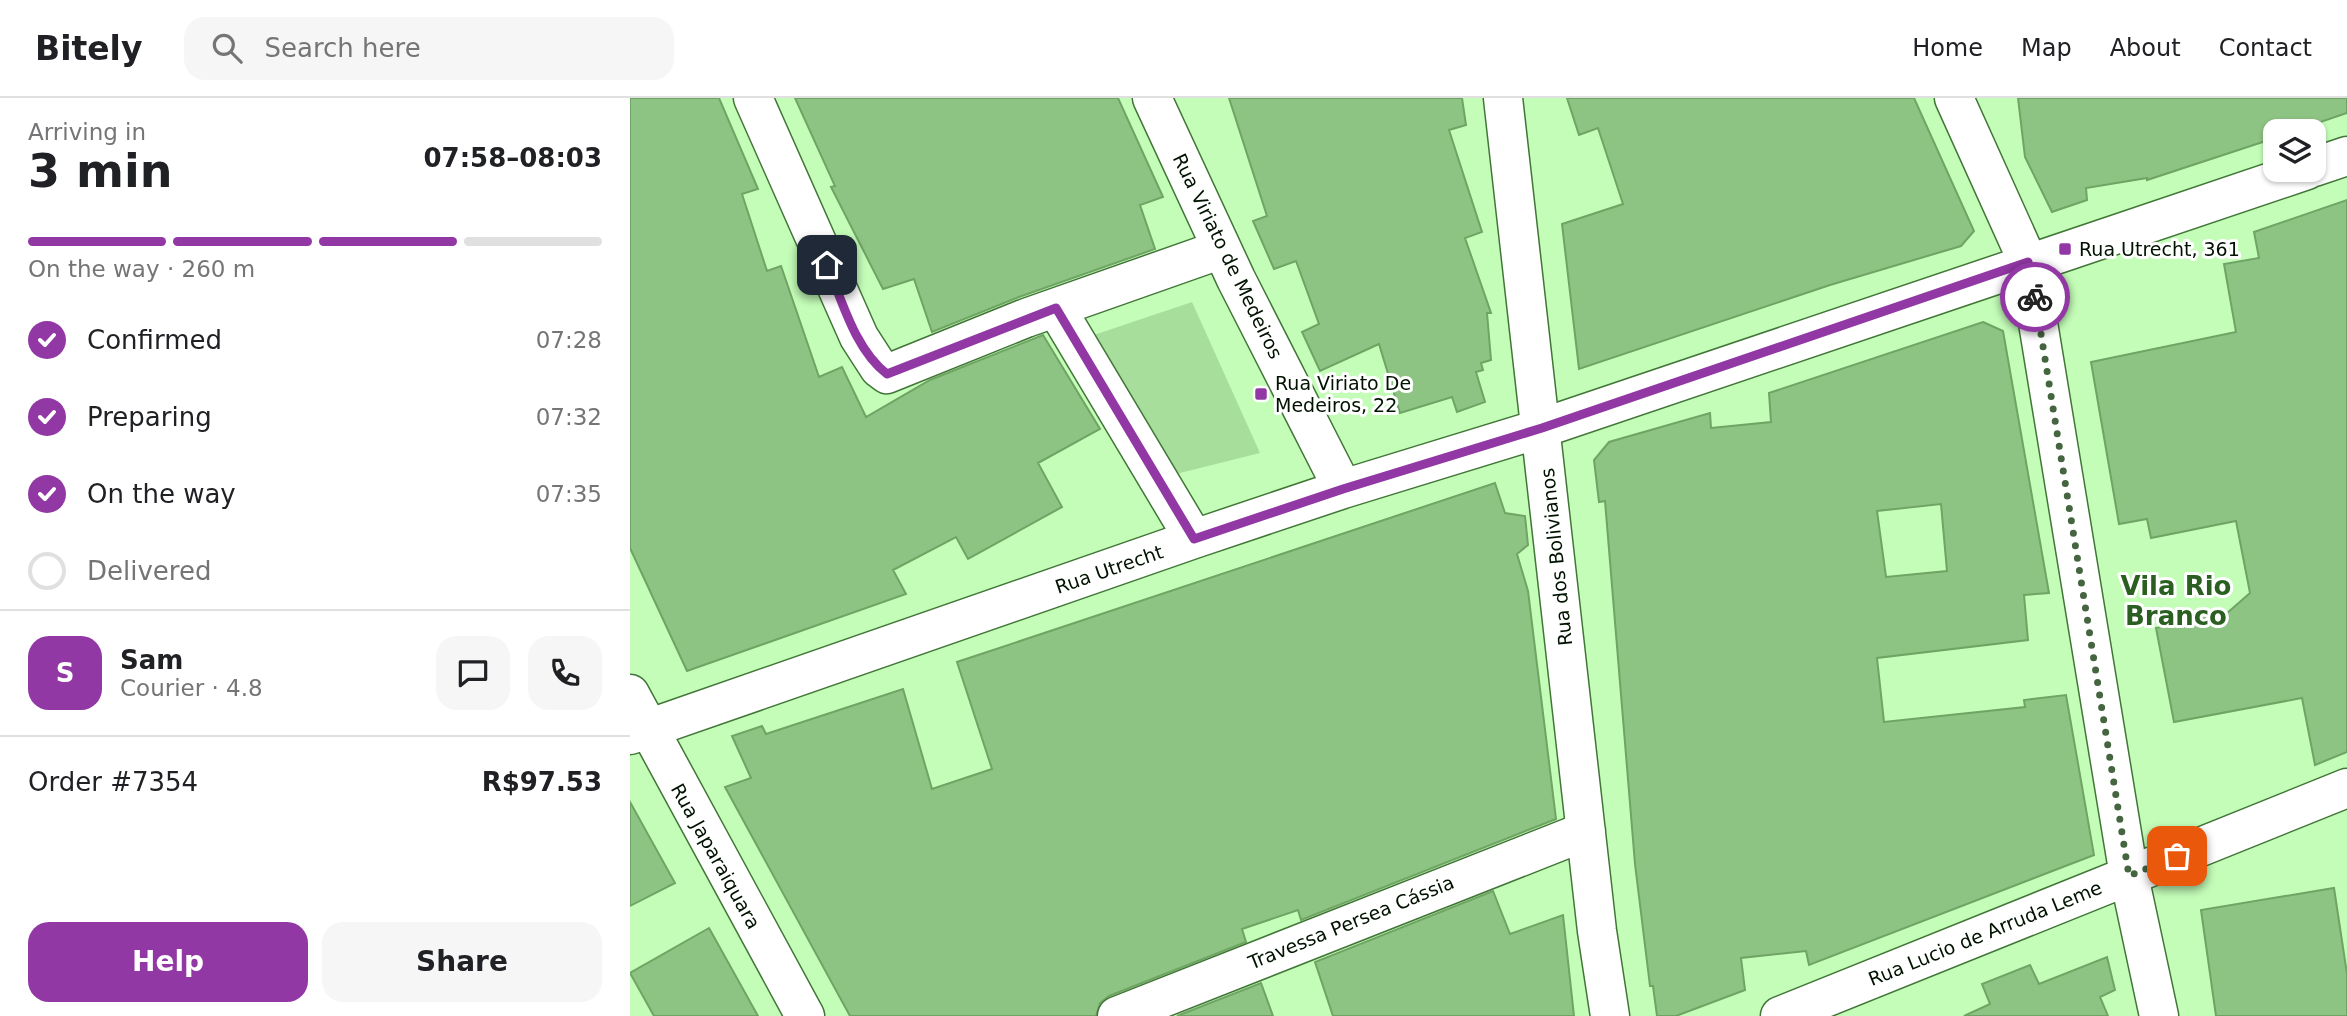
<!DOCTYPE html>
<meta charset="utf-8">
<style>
body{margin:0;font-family:"DejaVu Sans",sans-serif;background:#f6f6f6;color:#202124;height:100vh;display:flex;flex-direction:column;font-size:26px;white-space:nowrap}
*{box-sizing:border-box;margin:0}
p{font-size:23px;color:#757577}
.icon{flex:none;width:38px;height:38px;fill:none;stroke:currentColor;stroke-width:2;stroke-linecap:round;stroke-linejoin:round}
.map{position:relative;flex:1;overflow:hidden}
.details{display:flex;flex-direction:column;background:#fff;width:630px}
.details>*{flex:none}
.tools{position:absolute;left:1633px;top:21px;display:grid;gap:14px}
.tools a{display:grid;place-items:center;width:63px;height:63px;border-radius:14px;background:#fff;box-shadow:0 2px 5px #0004;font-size:35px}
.pin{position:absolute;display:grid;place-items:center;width:60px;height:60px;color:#fff;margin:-30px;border-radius:14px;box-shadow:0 4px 10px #0006}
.courier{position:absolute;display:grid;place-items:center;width:70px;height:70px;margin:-35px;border:5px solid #9138a4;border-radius:50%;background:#fff;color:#222;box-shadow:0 2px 9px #0007}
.headline em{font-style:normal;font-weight:800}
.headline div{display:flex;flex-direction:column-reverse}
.headline{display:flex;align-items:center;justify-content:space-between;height:119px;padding:0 28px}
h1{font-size:46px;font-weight:800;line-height:52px}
.bar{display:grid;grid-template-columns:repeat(4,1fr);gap:10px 7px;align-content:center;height:84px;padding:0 28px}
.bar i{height:9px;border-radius:5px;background:#e0e0e0}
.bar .on{background:#9138a4}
.bar p{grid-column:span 4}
.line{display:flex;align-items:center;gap:18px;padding:0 28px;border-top:2px solid #e0e0e0}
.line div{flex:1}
.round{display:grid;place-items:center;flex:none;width:74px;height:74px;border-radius:21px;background:#f6f6f6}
ol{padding:0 28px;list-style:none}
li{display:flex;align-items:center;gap:21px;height:77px}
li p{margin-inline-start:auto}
li .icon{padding:7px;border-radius:50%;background:#9138a4;color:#fff;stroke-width:4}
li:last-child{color:#757577}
li i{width:38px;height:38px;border:4px solid #e0e0e0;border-radius:50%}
.action{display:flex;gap:14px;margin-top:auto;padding:14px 28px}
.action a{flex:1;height:80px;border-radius:21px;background:#9138a4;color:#fff;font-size:28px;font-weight:800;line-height:80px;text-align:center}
.action a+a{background:#f6f6f6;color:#202124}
header{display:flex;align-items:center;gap:42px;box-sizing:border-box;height:98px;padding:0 35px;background:#fff;border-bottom:2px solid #e0e0e0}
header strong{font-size:33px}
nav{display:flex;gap:38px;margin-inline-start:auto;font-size:24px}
.search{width:490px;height:63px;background:#f6f6f6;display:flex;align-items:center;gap:18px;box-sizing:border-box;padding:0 24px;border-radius:21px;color:#757577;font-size:26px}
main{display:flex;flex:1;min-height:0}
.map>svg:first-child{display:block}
.green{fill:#a7de9c}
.building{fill:#8ec483;stroke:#6fa464;stroke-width:2;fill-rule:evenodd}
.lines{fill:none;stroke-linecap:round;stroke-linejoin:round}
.minor-casing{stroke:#427638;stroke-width:41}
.minor{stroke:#fff;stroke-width:38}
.done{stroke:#456440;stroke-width:7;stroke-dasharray:0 12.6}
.route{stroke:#9138a4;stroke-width:9}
.poi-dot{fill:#9138a4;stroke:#fff;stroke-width:2.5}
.labels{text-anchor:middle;stroke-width:6;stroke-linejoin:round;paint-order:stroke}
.poi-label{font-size:19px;fill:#011200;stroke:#fff;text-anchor:start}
.street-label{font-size:19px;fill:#011200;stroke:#fff}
.district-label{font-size:26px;font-weight:bold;fill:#2b5e21;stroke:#fff}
</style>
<header>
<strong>Bitely</strong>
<div class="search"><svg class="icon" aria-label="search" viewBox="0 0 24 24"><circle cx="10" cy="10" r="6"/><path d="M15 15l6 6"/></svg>Search here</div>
<nav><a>Home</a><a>Map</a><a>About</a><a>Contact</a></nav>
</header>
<main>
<section class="details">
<div class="headline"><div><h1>3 min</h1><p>Arriving in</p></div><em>07:58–08:03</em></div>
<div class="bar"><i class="on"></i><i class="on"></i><i class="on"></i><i></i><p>On the way · 260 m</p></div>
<ol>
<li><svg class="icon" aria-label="check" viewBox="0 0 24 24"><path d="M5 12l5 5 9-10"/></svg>Confirmed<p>07:28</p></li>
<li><svg class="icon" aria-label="check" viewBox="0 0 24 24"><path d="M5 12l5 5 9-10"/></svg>Preparing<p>07:32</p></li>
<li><svg class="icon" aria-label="check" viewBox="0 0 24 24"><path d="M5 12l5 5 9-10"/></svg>On the way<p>07:35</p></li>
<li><i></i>Delivered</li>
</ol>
<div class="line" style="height:126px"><b class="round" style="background:#9138a4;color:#fff">S</b><div><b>Sam</b><p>Courier · 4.8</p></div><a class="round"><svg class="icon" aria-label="chat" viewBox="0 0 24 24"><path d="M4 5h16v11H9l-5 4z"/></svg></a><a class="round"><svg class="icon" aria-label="phone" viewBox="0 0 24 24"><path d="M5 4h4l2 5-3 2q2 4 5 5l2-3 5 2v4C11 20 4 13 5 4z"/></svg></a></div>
<div class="line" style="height:91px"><div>Order #7354</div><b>R$97.53</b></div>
<div class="action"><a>Help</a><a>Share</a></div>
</section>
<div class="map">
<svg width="1717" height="918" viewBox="0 0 1717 918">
<rect width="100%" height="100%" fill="#c4fdb8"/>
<path class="green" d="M 562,204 L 630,355 L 534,379 L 449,242 Z"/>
<path class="building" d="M 0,0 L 89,0 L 128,91 L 112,96 L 137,173 L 151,168 L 189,279 L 212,269 L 236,319 L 300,282 L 413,237 L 470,331 L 408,365 L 432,409 L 338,461 L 326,439 L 263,472 L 276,496 L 57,573 L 0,450 Z
M 165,0 L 488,0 L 533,99 L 510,107 L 525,151 L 389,199 L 302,234 L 284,181 L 253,191 L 201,89 L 205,88 Z
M 599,0 L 832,0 L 836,27 L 819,32 L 852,134 L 835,140 L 861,215 L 857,215 L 861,262 L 851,265 L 853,272 L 846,274 L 855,304 L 827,314 L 822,299 L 770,315 L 749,246 L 690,273 L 672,234 L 689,226 L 666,163 L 644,171 L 623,123 L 637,118 Z
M 937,0 L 1284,0 L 1344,133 L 1331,148 L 1200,187 L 949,271 L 932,126 L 993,106 L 968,30 L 949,37 Z
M 1388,0 L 1717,0 L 1717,15 L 1664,33 L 1645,33 L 1645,40 L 1517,82 L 1517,80 L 1456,90 L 1457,102 L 1422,114 L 1395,59 Z
M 1717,102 L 1717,654 L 1685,667 L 1672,600 L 1544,624 L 1526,530 L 1596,516 L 1620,495 L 1606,423 L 1521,440 L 1517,421 L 1489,426 L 1461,264 L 1606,234 L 1594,166 L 1629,160 L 1624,134 Z
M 1353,224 L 1373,233 L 1419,495 L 1394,497 L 1398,542 L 1247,560 L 1254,624 L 1395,609 L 1394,602 L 1436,597 L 1464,757 L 1179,867 L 1176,853 L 1111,860 L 1115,892 L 1046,918 L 1027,918 L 1023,888 L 1020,888 L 1005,766 L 975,403 L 969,404 L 964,362 L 979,344 L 1080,315 L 1081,330 L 1141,324 L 1139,295 ZM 1311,406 L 1317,473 L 1256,479 L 1247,413 Z
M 865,385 L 875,415 L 895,418 L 898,447 L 887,456 L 898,493 L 926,721 L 671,822 L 668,812 L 612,831 L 616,844 L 479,898 L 470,905 L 466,918 L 220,918 L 95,689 L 121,680 L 102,638 L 132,628 L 136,636 L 273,591 L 302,691 L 362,671 L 327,564 Z
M 0,704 L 45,785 L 0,808 Z
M 1704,790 L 1717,876 L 1717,918 L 1586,918 L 1571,812 Z
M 863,793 L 880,836 L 933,817 L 944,918 L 703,918 L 685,864 Z
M 79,830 L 128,918 L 24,918 L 0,875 Z
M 1477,859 L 1485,892 L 1470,899 L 1478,918 L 1334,918 L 1360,906 L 1352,886 L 1400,867 L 1409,886 Z
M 631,885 L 643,918 L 547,918 Z"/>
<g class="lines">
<defs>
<path id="minor" d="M 123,0 L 229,239 L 249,270 L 257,276 L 396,220 L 592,151
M 522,0 L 606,181 L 713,391
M 873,0 L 967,833 L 980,918
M 1324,0 L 1398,164 L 1499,778 L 1529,918
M 1684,69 L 1717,58
M 426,210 L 564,441
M 0,596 L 175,918
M 0,637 L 564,441 L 713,391 L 912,330 L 1677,72
M 487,918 L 956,733
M 1150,918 L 1717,690"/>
</defs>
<use href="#minor" class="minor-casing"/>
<use href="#minor" class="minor"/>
</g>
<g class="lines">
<path class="done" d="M 1405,199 L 1499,778 L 1547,758"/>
<path class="route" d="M 197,167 C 212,202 225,252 257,276 L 426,210 L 564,441 L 713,391 L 912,330 L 1398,164 L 1405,199"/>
</g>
<g class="poi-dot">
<rect x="1428" y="144" width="14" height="14" rx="3.5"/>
<rect x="624" y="289" width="14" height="14" rx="3.5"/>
</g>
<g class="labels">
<g class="poi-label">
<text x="1449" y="158">Rua Utrecht, 361</text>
<text x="645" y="292">Rua Viriato De<tspan x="645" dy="22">Medeiros, 22</tspan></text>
</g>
<g class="street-label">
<text transform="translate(598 158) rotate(64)" y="7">Rua Viriato de Medeiros</text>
<text transform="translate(926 459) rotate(-96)" y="7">Rua dos Bolivianos</text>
<text transform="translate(479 471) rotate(-19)" y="7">Rua Utrecht</text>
<text transform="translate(86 758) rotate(61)" y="7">Rua Japaraiquara</text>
<text transform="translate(721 824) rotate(-22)" y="7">Travessa Persea Cássia</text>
<text transform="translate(1355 835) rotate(-22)" y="7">Rua Lucio de Arruda Leme</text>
</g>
<g class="district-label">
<text x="1546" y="497">Vila Rio<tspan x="1546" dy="30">Branco</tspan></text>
</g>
</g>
</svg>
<div class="tools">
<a><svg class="icon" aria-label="layers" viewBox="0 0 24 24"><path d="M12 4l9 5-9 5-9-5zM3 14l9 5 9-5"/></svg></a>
</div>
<div class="pin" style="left:1547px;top:758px;background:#ea580c"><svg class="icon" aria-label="bag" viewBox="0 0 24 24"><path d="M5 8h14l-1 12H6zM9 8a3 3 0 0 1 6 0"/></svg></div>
<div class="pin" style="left:197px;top:167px;background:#1f2937"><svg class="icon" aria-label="home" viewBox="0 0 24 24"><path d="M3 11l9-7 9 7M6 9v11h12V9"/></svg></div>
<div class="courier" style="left:1405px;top:199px"><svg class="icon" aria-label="bike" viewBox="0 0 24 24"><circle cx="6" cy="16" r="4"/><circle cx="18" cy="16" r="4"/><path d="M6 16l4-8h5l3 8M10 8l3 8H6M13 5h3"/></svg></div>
</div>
</main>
